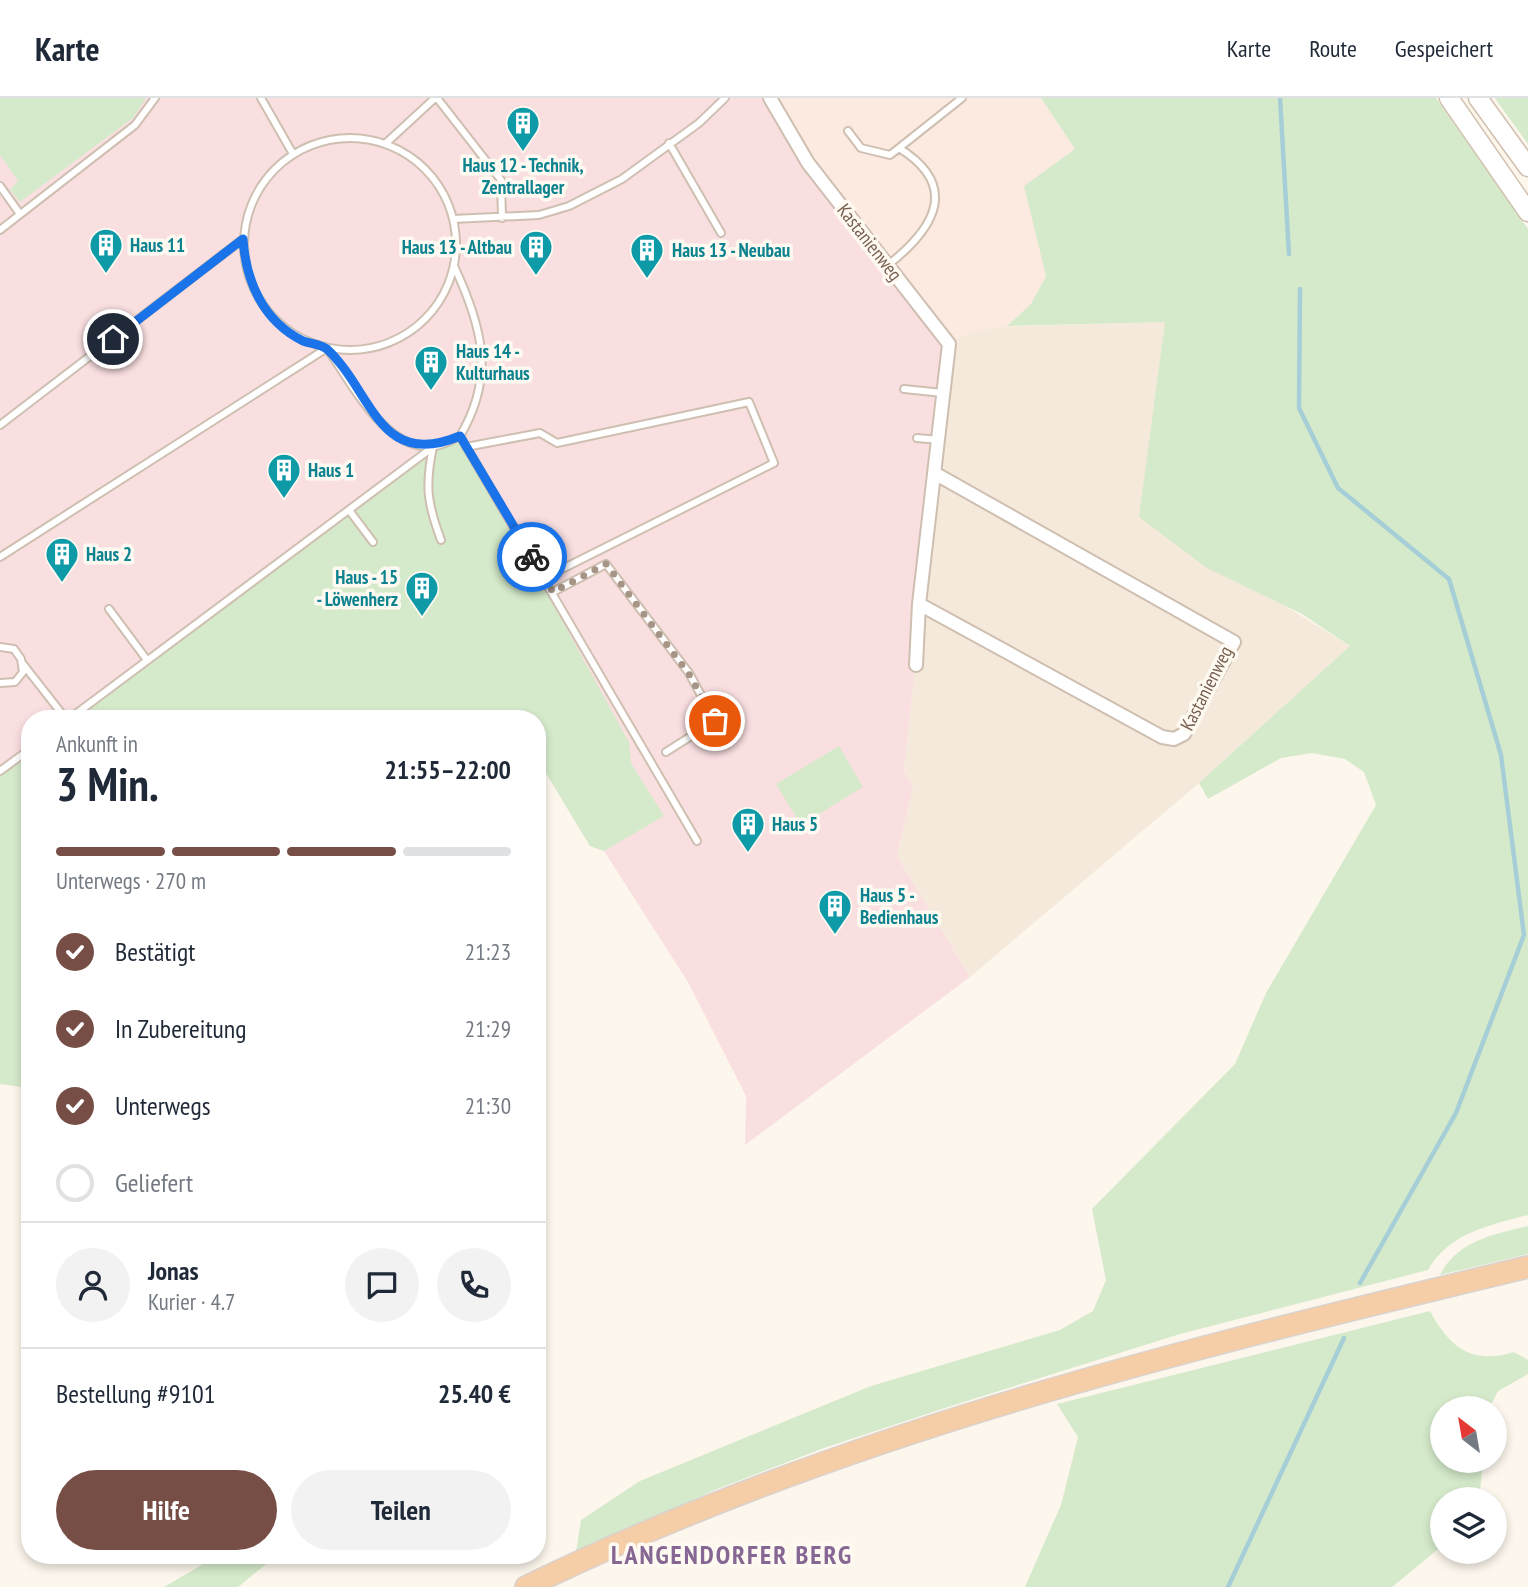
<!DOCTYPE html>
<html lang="de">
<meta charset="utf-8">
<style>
body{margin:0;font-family:"PT Sans Narrow",sans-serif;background:#f2f2f3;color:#1f2937;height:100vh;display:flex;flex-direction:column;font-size:26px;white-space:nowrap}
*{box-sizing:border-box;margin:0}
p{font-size:23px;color:#747a83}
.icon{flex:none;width:38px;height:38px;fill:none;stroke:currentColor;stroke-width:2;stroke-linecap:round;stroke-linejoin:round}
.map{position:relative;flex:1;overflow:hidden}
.details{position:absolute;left:21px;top:612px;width:525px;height:854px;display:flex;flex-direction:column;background:#fff;border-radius:28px;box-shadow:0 4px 10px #0003}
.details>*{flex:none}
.needle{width:46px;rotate:329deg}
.tools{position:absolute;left:1430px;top:1298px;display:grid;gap:14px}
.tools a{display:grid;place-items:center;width:77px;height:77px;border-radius:50%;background:#fff;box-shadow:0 4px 10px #0003;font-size:35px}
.pin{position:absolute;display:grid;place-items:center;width:60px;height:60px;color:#fff;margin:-30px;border:4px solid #fff;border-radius:50%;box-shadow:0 2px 7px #0007}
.courier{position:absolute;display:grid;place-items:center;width:70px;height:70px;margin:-35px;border:5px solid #1a73e8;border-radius:50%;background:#fff;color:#222;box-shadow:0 2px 9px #0007}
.head em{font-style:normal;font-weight:700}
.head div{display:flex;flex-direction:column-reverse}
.head{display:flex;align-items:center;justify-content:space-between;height:119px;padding:0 35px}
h1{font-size:46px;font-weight:700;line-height:52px}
.bar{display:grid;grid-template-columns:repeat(4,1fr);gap:10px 7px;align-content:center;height:84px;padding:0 35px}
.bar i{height:9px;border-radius:5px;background:#e0e1e3}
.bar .active{background:#764e45}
.bar p{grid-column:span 4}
.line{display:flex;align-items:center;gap:18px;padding:0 35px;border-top:2px solid #e0e1e3}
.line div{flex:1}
.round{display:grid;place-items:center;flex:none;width:74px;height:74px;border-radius:37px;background:#f2f2f3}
ol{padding:0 35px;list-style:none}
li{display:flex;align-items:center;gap:21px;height:77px}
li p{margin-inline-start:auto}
li .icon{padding:7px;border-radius:50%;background:#764e45;color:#fff;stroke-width:4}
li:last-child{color:#747a83}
li i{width:38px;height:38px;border:4px solid #e0e1e3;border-radius:50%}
.cta{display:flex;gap:14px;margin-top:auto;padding:14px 35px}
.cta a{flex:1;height:80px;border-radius:42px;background:#764e45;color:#fff;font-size:28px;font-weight:700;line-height:80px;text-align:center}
.cta a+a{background:#f2f2f3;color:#1f2937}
header{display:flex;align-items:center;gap:42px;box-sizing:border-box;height:98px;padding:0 35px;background:#fff;border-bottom:2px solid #e0e1e3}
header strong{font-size:33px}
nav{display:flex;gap:38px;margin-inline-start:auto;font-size:24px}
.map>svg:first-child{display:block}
.residential{fill:#f4e9da}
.commercial{fill:#fce9e0}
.medical{fill:#fadfe1}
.green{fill:#d5eaca}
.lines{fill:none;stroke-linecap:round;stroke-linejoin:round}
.stream{stroke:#a6ced7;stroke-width:4.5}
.service-casing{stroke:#cebfb1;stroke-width:10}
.minor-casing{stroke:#cebfb1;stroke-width:16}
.secondary-casing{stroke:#d1c0af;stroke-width:21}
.trunk-casing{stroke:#d9d2ce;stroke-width:24}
.service{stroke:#fff;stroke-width:6}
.minor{stroke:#fff;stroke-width:12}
.secondary{stroke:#fff;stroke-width:18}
.trunk{stroke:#f5cda7;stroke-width:21}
.done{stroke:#a69486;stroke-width:7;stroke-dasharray:0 12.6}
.route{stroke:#1a73e8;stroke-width:9}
.labels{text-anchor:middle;stroke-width:7;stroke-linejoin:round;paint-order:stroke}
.culture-label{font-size:19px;font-weight:bold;fill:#0d838f;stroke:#fefaf2;text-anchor:start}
.street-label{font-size:19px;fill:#775f4f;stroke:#fefaf2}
.district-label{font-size:26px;font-weight:bold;letter-spacing:2px;fill:#866692;stroke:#fefaf2}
</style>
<header>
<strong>Karte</strong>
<nav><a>Karte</a><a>Route</a><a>Gespeichert</a></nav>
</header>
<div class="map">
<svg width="1528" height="1489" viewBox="0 0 1528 1489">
<rect width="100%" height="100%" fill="#fcf6ec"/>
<path class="residential" d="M 1165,224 L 1140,419 L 1350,548 L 1199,685 L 970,879 L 897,758 L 913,688 L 904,673 L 949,246 L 968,235 L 986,229 Z"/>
<path class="commercial" d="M 770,0 L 1041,0 L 1075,51 L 1025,88 L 1046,178 L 1031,206 L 1007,228 L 968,235 L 949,246 L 808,65 Z"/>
<path class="medical" d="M 0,0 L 770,0 L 808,65 L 949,246 L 904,673 L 913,688 L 897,758 L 970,879 L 745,1047 L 746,998 L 688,884 L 604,753 L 590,748 L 537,660 L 537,621 L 30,621 L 30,990 L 0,986 Z"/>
<path class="green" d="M 0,0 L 146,0 L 133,20 L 20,104 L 10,92 L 18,83 L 0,57 Z
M 1041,0 L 1436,0 L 1528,131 L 1528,1117 C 1490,1127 1449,1135 1428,1172 L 1180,1236 L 948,1309 L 824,1350 L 717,1391 L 576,1454 L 581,1422 L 640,1383 L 871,1288 L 1060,1232 L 1093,1213 L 1106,1182 L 1092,1111 L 1235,966 L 1266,895 L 1376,707 L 1364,674 L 1345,661 L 1312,655 L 1281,660 L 1208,701 L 1199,685 L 1350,548 L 1302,516 L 1207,470 L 1139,419 L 1165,224 L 1007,228 L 1031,206 L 1046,178 L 1024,88 L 1075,51 Z
M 1495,0 L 1528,0 L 1528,46 L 1499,6 Z
M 460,338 L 629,644 L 631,665 L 664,718 L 604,753 L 590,748 L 537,660 L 537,621 L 69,621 L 433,349 Z
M 839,648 L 863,689 L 801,727 L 776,686 Z
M 30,651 L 30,990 L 0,986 L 0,673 Z
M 1528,1128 L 1528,1156 L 1440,1177 C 1457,1143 1494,1136 1528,1128 Z
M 1430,1213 C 1450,1250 1472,1267 1514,1254 L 1528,1262 L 1528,1276 L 1498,1293 L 1489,1311 L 1442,1311 L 1442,1363 L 1483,1363 L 1480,1393 L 1474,1402 L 1442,1402 L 1442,1448 L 1392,1489 L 1025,1489 L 1061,1407 L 1078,1339 L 1057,1306 Z
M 217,1458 L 276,1458 L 238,1489 L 164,1489 Z"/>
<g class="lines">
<path class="stream" d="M 1280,0 L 1289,156
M 1300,191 L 1299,310 L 1338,390 L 1449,481 L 1501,657 L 1524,837 L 1456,1015 L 1360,1185
M 1228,1489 L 1344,1240"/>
<defs>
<path id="service" d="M 261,0 L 293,56
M 437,0 L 501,82 L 502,120
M 848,33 L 861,50 L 890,57 L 899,50 C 960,88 935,130 888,167
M244 146a106 106 0 1 1 212 0a106 106 0 1 1-212 0Z
M 669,45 L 721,135
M 385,46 L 435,0
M 899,50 L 962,0
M 0,88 L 20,116
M 453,121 L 539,117 L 569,108 L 622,81 L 699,25 L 725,0
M 0,132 L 135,27 L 155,0
M 904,291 L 943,295
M 0,327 L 243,141
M 460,338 L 697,743
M 917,340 L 939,342
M 433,349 C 425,387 427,405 441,442
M 466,349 L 540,335 L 557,345 L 749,304 L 774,365 L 544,480
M 349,412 L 373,444
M 0,459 L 327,250 C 351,284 386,355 435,348 C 443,347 452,342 460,338 C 496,278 482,228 454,168
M 553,494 L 606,466 L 689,575 L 715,623 L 666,654
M 109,511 L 147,562
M 0,549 L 14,551 L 21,561 L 23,574 L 15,584 L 0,585
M 23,566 L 66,621
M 69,621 L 433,349
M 0,673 L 30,651"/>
<path id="minor" d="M 770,0 L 808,65 L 949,246 L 919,506 L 916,567
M 919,506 L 1162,639 L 1174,641 L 1184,636 L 1234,544 L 936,376"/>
<path id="secondary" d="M 1449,0 L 1528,114
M 1478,0 L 1528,69"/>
<path id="trunk" d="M 526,1489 C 843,1334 1186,1251 1528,1169"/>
</defs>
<use href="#service" class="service-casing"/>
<use href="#minor" class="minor-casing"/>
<use href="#secondary" class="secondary-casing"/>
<use href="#trunk" class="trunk-casing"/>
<use href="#service" class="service"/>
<use href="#minor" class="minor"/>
<use href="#secondary" class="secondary"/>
<use href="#trunk" class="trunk"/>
</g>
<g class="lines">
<path class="done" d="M 532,459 L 553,494 L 606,466 L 689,576 L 715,623"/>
<path class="route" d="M 113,241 L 243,141 C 246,184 263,223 303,243 C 311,246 322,246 328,252 C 373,295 379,372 460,338 L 532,459"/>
</g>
<defs>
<symbol id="building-pin" viewBox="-11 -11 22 30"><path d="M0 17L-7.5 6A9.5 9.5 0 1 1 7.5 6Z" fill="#0f9aa8" stroke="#fefaf2"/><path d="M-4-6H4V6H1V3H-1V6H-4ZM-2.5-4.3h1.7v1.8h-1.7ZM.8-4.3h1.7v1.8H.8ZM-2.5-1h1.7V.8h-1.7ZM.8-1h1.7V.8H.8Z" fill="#fff"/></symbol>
</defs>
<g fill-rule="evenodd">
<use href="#building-pin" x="504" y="6" width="38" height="52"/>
<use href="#building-pin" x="87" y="128" width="38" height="52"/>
<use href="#building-pin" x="517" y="130" width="38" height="52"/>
<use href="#building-pin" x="628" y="133" width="38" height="52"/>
<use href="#building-pin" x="412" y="245" width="38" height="52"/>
<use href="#building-pin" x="265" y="353" width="38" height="52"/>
<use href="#building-pin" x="43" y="437" width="38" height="52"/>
<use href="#building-pin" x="403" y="471" width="38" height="52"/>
<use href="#building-pin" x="729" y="707" width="38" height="52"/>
<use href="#building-pin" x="816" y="789" width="38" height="52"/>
</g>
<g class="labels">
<g class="culture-label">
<text x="523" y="74" text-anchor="middle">Haus 12 - Technik,<tspan x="523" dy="22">Zentrallager</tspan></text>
<text x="130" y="154">Haus 11</text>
<text x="512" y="156" text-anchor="end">Haus 13 - Altbau</text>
<text x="672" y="159">Haus 13 - Neubau</text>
<text x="456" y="260">Haus 14 -<tspan x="456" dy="22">Kulturhaus</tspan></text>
<text x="308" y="379">Haus 1</text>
<text x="86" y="463">Haus 2</text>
<text x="398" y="486" text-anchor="end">Haus - 15<tspan x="398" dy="22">- Löwenherz</tspan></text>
<text x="772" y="733">Haus 5</text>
<text x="860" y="804">Haus 5 -<tspan x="860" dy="22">Bedienhaus</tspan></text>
</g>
<g class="street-label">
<text transform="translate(870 144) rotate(52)" y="7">Kastanienweg</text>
<text transform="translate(1206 590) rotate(-63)" y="7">Kastanienweg</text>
</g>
<g class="district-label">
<text x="732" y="1466">LANGENDORFER BERG</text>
</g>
</g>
</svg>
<div class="tools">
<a><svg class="needle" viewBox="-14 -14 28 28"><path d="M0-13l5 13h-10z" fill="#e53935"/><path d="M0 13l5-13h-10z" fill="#747a83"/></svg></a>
<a><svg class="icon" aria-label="layers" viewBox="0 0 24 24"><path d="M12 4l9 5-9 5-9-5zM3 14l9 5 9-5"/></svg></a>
</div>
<div class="pin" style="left:715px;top:623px;background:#ea580c"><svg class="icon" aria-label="bag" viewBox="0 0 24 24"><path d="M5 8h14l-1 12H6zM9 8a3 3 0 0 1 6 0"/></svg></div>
<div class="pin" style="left:113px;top:241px;background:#1f2937"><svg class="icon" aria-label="home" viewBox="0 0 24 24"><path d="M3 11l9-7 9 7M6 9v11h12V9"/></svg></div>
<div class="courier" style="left:532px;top:459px"><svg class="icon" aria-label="bike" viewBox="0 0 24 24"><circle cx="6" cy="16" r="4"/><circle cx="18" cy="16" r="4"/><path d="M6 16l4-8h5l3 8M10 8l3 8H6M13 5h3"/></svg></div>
<section class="details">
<div class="head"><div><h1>3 Min.</h1><p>Ankunft in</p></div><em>21:55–22:00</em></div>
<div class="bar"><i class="active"></i><i class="active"></i><i class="active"></i><i></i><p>Unterwegs · 270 m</p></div>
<ol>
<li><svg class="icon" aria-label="check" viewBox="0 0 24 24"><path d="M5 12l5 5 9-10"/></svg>Bestätigt<p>21:23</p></li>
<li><svg class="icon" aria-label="check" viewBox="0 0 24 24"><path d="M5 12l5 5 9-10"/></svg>In Zubereitung<p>21:29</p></li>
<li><svg class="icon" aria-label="check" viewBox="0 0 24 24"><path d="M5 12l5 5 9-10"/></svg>Unterwegs<p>21:30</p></li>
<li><i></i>Geliefert</li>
</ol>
<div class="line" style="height:126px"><a class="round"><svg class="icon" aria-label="person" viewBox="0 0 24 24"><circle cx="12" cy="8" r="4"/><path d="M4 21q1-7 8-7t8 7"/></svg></a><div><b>Jonas</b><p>Kurier · 4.7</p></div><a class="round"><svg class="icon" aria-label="chat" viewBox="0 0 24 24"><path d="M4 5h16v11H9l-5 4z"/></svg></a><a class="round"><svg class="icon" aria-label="phone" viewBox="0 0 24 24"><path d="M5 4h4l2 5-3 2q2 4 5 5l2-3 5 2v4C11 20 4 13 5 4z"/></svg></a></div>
<div class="line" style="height:91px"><div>Bestellung #9101</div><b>25.40 €</b></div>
<div class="cta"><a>Hilfe</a><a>Teilen</a></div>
</section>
</div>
